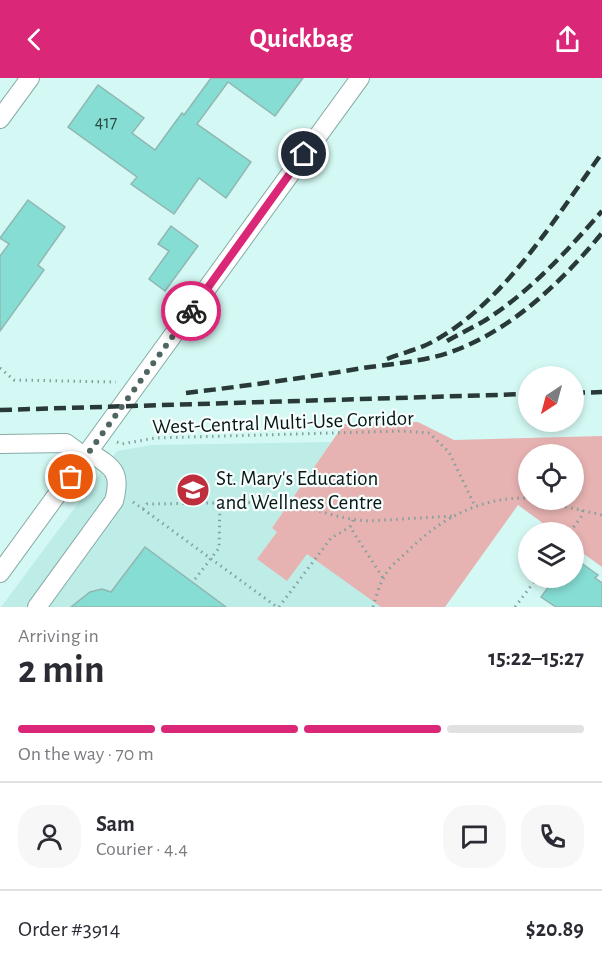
<!DOCTYPE html>
<meta charset="utf-8">
<style>
body{margin:0;font-family:"Alegreya Sans",sans-serif;background:#f7f7f7;color:#2b2b33;height:100vh;display:flex;flex-direction:column;font-size:22px;white-space:nowrap}
*{box-sizing:border-box;margin:0}
p{font-size:20px;color:#7c7c81}
.icon{flex:none;width:33px;height:33px;fill:none;stroke:currentColor;stroke-width:2;stroke-linecap:round;stroke-linejoin:round}
.map{position:relative;height:529px;overflow:hidden}
.sheet{display:flex;flex-direction:column;background:#fff;flex:1}
.sheet>*{flex:none}
.needle{width:39px;rotate:216deg}
.fabs{position:absolute;left:518px;top:288px;display:grid;gap:12px}
.fabs a{display:grid;place-items:center;width:66px;height:66px;border-radius:50%;background:#fff;box-shadow:0 3px 9px #0003;font-size:30px}
.pin{position:absolute;display:grid;place-items:center;width:51px;height:51px;color:#fff;margin:-26px;border:3px solid #fff;border-radius:50%;box-shadow:0 2px 6px #0007}
.courier{position:absolute;display:grid;place-items:center;width:60px;height:60px;margin:-30px;border:4px solid #db2777;border-radius:50%;background:#fff;color:#222;box-shadow:0 2px 8px #0007}
.overview em{font-style:normal;font-weight:700}
.overview div{display:flex;flex-direction:column-reverse}
.overview{display:flex;align-items:center;justify-content:space-between;height:102px;padding:0 18px}
h1{font-size:39px;font-weight:700;line-height:45px}
.bar{display:grid;grid-template-columns:repeat(4,1fr);gap:9px 6px;align-content:center;height:72px;padding:0 18px}
.bar i{height:8px;border-radius:4px;background:#e1e1e2}
.bar .selected{background:#db2777}
.bar p{grid-column:span 4}
.line{display:flex;align-items:center;gap:15px;padding:0 18px;border-top:2px solid #e1e1e2}
.line div{flex:1}
.round{display:grid;place-items:center;flex:none;width:63px;height:63px;border-radius:24px;background:#f7f7f7}
header{display:flex;justify-content:space-between;align-items:center;height:78px;padding:0 18px;background:#db2777;color:#fff;font-size:27px;font-weight:700}
.map>svg:first-child{display:block}
.built{fill:#beede7}
.green{fill:#e7b3b2;fill-rule:evenodd}
.building{fill:#85ddd3;stroke:#92b6b1;stroke-width:1.5}
.lines{fill:none;stroke-linecap:round;stroke-linejoin:round}
.minor-casing{stroke:#88aba7;stroke-width:20}
.path{stroke:#839f9b;stroke-width:3;stroke-dasharray:1.5 4.5;stroke-linecap:butt}
.minor{stroke:#fff;stroke-width:18}
.rail{stroke:#283937;stroke-width:4.5;stroke-dasharray:12 6;stroke-linecap:butt}
.done{stroke:#4f6562;stroke-width:6;stroke-dasharray:0 10.8}
.route{stroke:#db2777;stroke-width:8}
.labels{text-anchor:middle;stroke-width:4.5;stroke-linejoin:round;paint-order:stroke}
.number-label{font-size:18px;fill:#274844}
.street-label{font-size:21px;fill:#081614;stroke:#f7fffe}
.poi-label{font-size:21px;fill:#081614;stroke:#f7fffe;text-anchor:start}
</style>
<header><svg class="icon" aria-label="back" viewBox="0 0 24 24"><path d="M15 5l-7 7 7 7"/></svg>Quickbag<svg class="icon" aria-label="share" viewBox="0 0 24 24"><path d="M12 15V3M7 8l5-5 5 5M5 13v7h14v-7"/></svg></header>
<div class="map">
<svg width="602" height="529" viewBox="0 0 602 529">
<rect width="100%" height="100%" fill="#d4f9f4"/>
<path class="built" d="M 332,364 L 272,450 L 381,529 L 1,529 L 117,373 L 152,367 Z"/>
<path class="green" d="M 418,344 L 454,362 L 602,358 L 602,489 L 573,468 L 573,454 L 555,454 L 518,427 L 445,529 L 381,529 L 307,476 L 287,503 L 257,481 L 277,454 L 272,450 L 344,346 ZM 573,376 L 573,422 L 528,422 L 528,376 Z"/>
<path class="building" d="M 211,0 L 303,0 L 275,38 L 228,4 L 197,46 L 251,84 L 226,120 L 199,100 L 174,136 L 131,106 L 137,99 L 68,49 L 98,7 L 144,40 L 132,55 L 155,72 L 182,35 L 184,37 Z
M 28,122 L 65,149 L 38,187 L 44,192 L 0,253 L 0,178 L 9,166 L 0,160 Z
M 171,148 L 198,168 L 165,213 L 149,201 L 169,173 L 158,166 Z
M 145,469 L 226,529 L 71,529 L 90,514 L 102,511 L 111,514 Z
M 573,479 L 598,497 L 595,500 L 602,505 L 602,529 L 556,529 L 541,519 L 555,500 L 573,500 Z"/>
<g class="lines">
<defs>
<path id="minor" d="M 0,41 L 30,0
M 0,366 L 66,365 L 85,379
M 0,495 L 360,0
M 37,529 L 114,423 C 122,394 113,389 89,374"/>
</defs>
<use href="#minor" class="minor-casing"/>
<path class="path" d="M 0,290 L 14,302 L 116,304
M 117,364 L 122,366 L 155,360 L 402,353 L 429,355 L 449,374 L 475,428
M 536,422 L 602,437
M 133,424 L 143,431 L 147,426 L 280,424 C 311,428 339,442 369,443 L 454,438
M 143,431 L 277,529
M 353,442 L 350,449 L 383,500
M 570,454 L 581,439 L 583,431
M 195,501 L 219,470 L 220,425
M 279,529 L 331,460 L 350,449
M 373,529 C 376,519 379,508 384,499 C 389,489 398,482 406,475 C 439,441 480,419 528,420
M 515,529 L 537,500"/>
<use href="#minor" class="minor"/>
<path class="rail" d="M 447,263 C 459,256 472,250 484,243 C 530,214 567,173 602,133
M 387,281 C 402,275 420,271 434,263 C 506,223 555,140 602,75
M 186,315 C 245,308 304,300 363,290 C 397,285 434,283 466,268 C 520,244 565,200 602,155
M 573,315 L 602,314
M 0,332 L 528,316"/>
</g>
<g class="lines">
<path class="done" d="M 71,399 L 191,233"/>
<path class="route" d="M 191,233 L 304,76"/>
</g>
<defs>
<symbol id="school-disc" viewBox="-11 -11 22 22"><circle r="9.5" fill="#be2e3d" stroke="#f7fffe"/><path d="M0-5L7-2L0 1L-7-2ZM-4 1L0 2.5L4 1V4Q0 6-4 4Z" fill="#fff"/></symbol>
</defs>
<g fill-rule="evenodd">
<use href="#school-disc" x="174" y="393" width="38" height="38"/>
</g>
<g class="labels">
<g class="number-label">
<text x="106" y="50">417</text>
</g>
<g class="street-label">
<text transform="translate(283 344) rotate(-2)" y="7">West-Central Multi-Use Corridor</text>
</g>
<g class="poi-label">
<text x="216" y="407">St. Mary's Education<tspan x="216" dy="24">and Wellness Centre</tspan></text>
</g>
</g>
</svg>
<div class="fabs">
<a><svg class="needle" viewBox="-14 -14 28 28"><path d="M0-13l5 13h-10z" fill="#e53935"/><path d="M0 13l5-13h-10z" fill="#7c7c81"/></svg></a>
<a><svg class="icon" aria-label="locate" viewBox="0 0 24 24"><circle cx="12" cy="12" r="6"/><path d="M12 2v4M12 18v4M2 12h4M18 12h4"/></svg></a>
<a><svg class="icon" aria-label="layers" viewBox="0 0 24 24"><path d="M12 4l9 5-9 5-9-5zM3 14l9 5 9-5"/></svg></a>
</div>
<div class="pin" style="left:71px;top:399px;background:#ea580c"><svg class="icon" aria-label="bag" viewBox="0 0 24 24"><path d="M5 8h14l-1 12H6zM9 8a3 3 0 0 1 6 0"/></svg></div>
<div class="pin" style="left:304px;top:76px;background:#1f2937"><svg class="icon" aria-label="home" viewBox="0 0 24 24"><path d="M3 11l9-7 9 7M6 9v11h12V9"/></svg></div>
<div class="courier" style="left:191px;top:233px"><svg class="icon" aria-label="bike" viewBox="0 0 24 24"><circle cx="6" cy="16" r="4"/><circle cx="18" cy="16" r="4"/><path d="M6 16l4-8h5l3 8M10 8l3 8H6M13 5h3"/></svg></div>
</div>
<section class="sheet">
<div class="overview"><div><h1>2 min</h1><p>Arriving in</p></div><em>15:22–15:27</em></div>
<div class="bar"><i class="selected"></i><i class="selected"></i><i class="selected"></i><i></i><p>On the way · 70 m</p></div>
<div class="line" style="height:108px"><a class="round"><svg class="icon" aria-label="person" viewBox="0 0 24 24"><circle cx="12" cy="8" r="4"/><path d="M4 21q1-7 8-7t8 7"/></svg></a><div><b>Sam</b><p>Courier · 4.4</p></div><a class="round"><svg class="icon" aria-label="chat" viewBox="0 0 24 24"><path d="M4 5h16v11H9l-5 4z"/></svg></a><a class="round"><svg class="icon" aria-label="phone" viewBox="0 0 24 24"><path d="M5 4h4l2 5-3 2q2 4 5 5l2-3 5 2v4C11 20 4 13 5 4z"/></svg></a></div>
<div class="line" style="height:78px"><div>Order #3914</div><b>$20.89</b></div>
</section>
